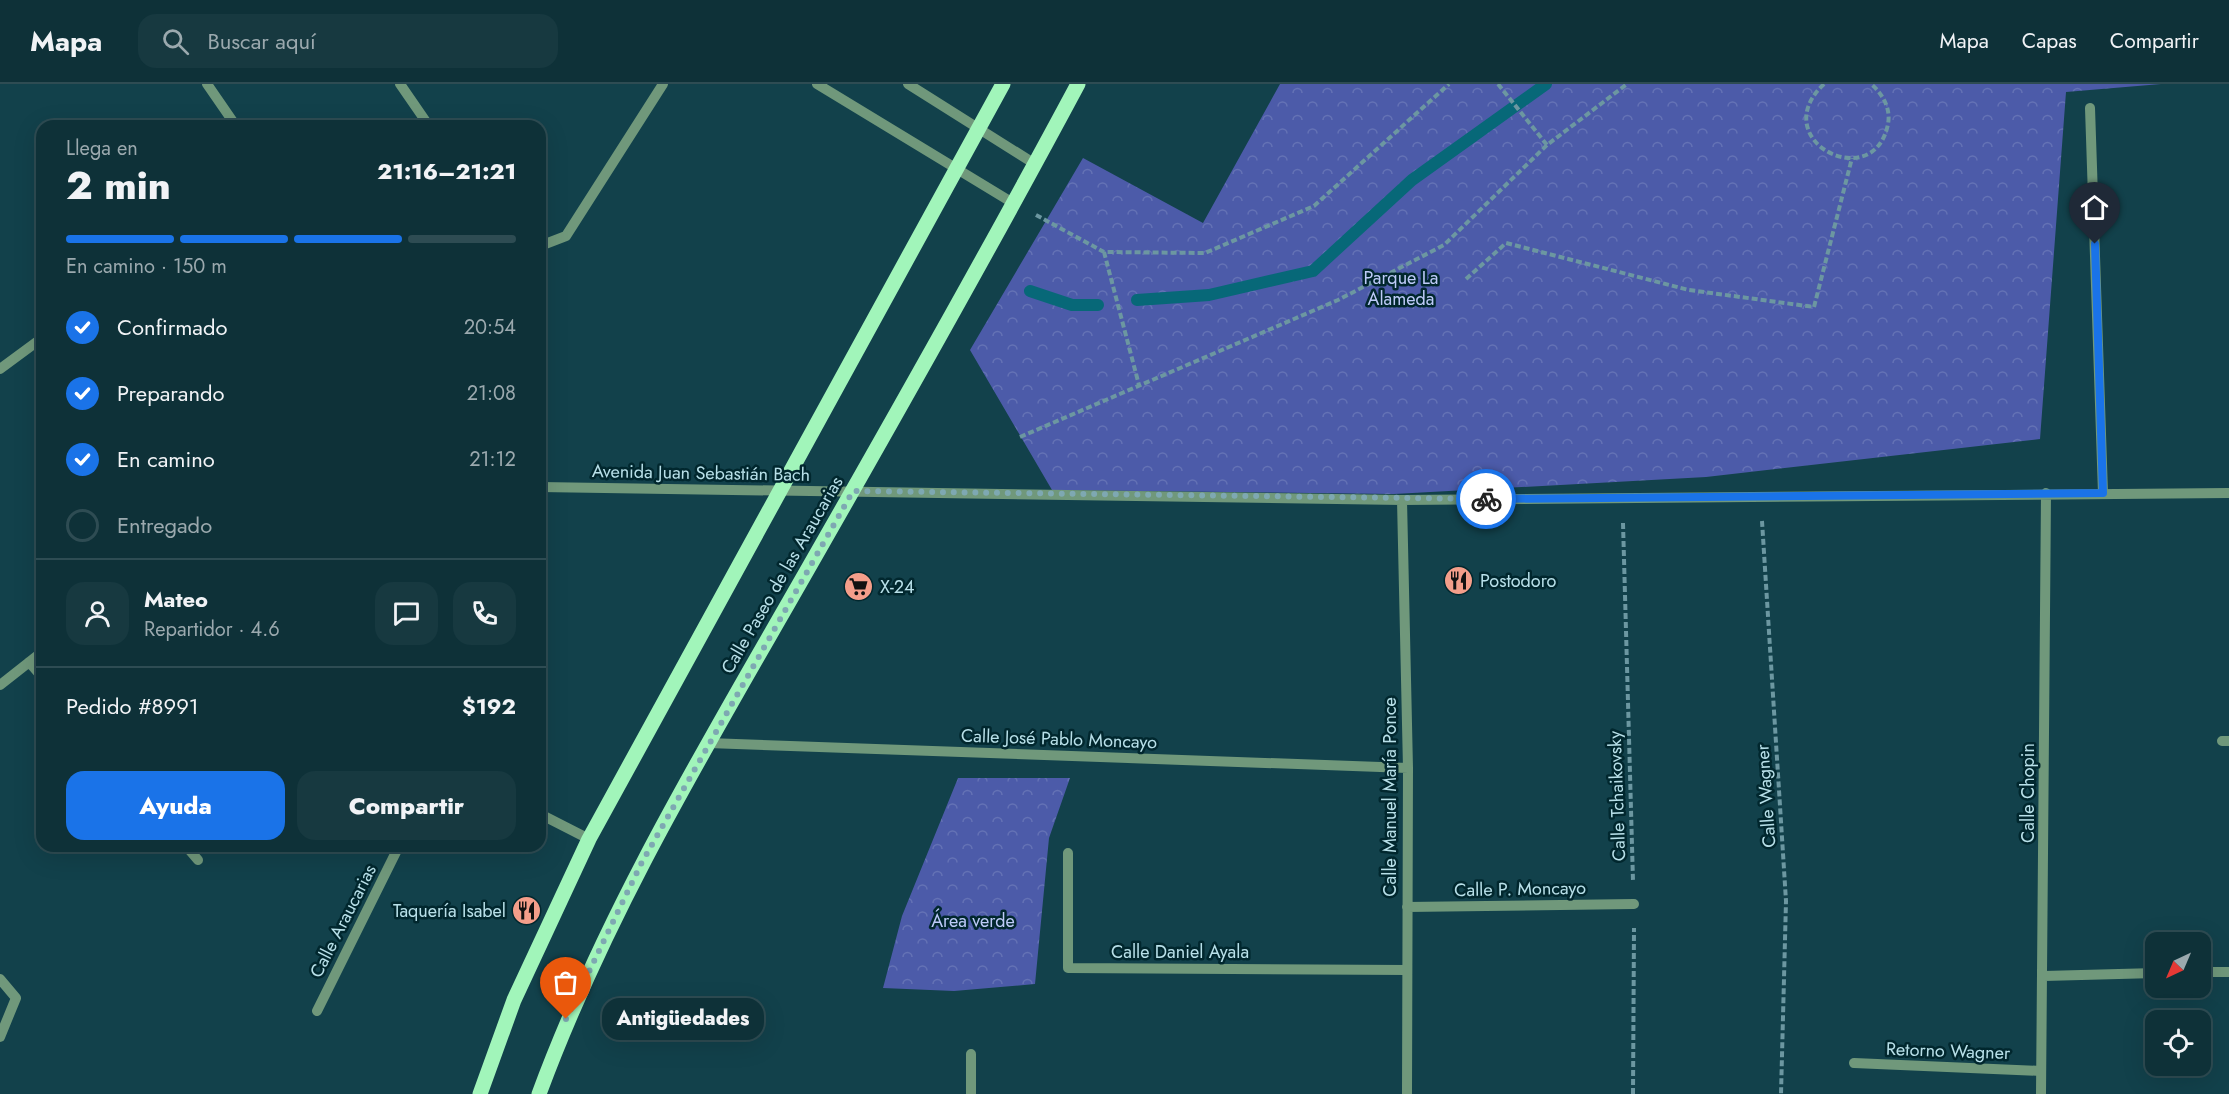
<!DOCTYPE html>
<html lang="es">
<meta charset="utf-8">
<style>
body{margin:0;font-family:Jost,sans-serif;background:#173940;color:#f1f3f6;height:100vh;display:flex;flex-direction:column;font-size:22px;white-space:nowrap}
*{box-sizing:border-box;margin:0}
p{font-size:20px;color:#9ba9ae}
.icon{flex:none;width:33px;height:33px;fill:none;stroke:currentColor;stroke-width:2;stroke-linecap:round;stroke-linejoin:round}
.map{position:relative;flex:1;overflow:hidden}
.drawer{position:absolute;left:36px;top:36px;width:510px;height:732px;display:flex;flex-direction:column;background:#0e3138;border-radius:18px;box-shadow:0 6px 24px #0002,0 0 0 2px #2e4c53}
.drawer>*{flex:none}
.needle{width:39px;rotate:224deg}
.tools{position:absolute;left:2145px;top:848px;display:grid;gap:12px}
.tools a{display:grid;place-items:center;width:66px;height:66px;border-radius:12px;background:#0e3138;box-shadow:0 6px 24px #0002,0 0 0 2px #2e4c53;font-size:30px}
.pin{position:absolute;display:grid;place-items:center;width:51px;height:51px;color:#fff;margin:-62px -26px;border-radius:50% 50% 50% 0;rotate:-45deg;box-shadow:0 0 6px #0007}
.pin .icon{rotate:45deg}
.courier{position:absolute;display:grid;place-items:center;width:60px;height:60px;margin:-30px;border:4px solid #1a73e8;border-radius:50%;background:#fff;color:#222;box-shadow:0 2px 8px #0007}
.bubble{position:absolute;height:42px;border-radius:18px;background:#0e3138;box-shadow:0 6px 24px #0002,0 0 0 2px #2e4c53;font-size:20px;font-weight:800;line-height:42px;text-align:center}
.headline em{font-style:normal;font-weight:800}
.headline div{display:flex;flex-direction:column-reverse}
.headline{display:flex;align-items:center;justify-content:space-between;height:102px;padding:0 30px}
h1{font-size:39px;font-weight:800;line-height:45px}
.bar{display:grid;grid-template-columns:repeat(4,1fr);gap:9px 6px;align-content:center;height:72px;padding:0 30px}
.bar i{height:8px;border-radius:4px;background:#2e4c53}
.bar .selected{background:#1a73e8}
.bar p{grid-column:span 4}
.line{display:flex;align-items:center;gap:15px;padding:0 30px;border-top:2px solid #2e4c53}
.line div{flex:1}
.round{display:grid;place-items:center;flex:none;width:63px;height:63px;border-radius:18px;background:#173940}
ol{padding:0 30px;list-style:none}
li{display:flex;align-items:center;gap:18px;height:66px}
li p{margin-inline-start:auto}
li .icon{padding:6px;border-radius:50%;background:#1a73e8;color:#fff;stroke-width:4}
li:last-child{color:#9ba9ae}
li i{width:33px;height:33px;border:3px solid #2e4c53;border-radius:50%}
.primary-button{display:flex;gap:12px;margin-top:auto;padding:12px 30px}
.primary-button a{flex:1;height:69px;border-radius:18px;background:#1a73e8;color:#fff;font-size:24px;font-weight:800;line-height:69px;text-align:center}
.primary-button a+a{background:#173940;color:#f1f3f6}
header{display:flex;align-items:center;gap:36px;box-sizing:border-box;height:84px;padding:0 30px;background:#0e3138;border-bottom:2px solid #2e4c53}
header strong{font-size:28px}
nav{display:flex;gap:33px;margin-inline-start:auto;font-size:21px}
.search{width:420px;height:54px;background:#173940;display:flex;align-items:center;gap:15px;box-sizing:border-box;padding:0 21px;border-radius:18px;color:#9ba9ae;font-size:22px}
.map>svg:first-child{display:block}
.forest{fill:url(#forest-crowns)}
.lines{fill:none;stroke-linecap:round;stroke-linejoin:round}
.stream{stroke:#076878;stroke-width:12}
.path{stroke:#6c97a1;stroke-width:4;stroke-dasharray:6 3;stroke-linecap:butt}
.minor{stroke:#70987b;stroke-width:10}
.major{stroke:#a1f5ba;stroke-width:15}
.done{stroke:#7ea8b2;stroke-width:6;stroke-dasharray:0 10.8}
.route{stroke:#1a73e8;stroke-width:8}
.labels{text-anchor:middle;stroke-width:5;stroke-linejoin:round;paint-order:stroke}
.park-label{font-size:18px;fill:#becbf9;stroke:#01272e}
.street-label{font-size:18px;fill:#b8e0e9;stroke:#01272e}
.poi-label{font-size:18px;fill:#b8e0e9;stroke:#01272e;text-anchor:start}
</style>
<header>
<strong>Mapa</strong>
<div class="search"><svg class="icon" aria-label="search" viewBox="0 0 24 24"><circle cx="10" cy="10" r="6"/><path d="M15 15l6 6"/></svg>Buscar aquí</div>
<nav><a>Mapa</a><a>Capas</a><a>Compartir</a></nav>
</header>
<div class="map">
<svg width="2229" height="1010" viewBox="0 0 2229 1010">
<defs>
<pattern id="forest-crowns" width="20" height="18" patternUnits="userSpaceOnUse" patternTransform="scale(1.5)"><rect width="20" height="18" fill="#4c5ba9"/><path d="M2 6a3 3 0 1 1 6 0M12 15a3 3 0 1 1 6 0" fill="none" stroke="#6472b5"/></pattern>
</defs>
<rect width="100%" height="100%" fill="#12414b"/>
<path class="forest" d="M 1280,0 L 2161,0 L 2066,8 L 2040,355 L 1706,393 L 1394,410 L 1052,406 L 970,266 L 1083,74 L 1203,139 Z
M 958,694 L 1070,694 L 1049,754 L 1035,900 L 954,907 L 883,904 L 902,832 Z"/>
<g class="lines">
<path class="stream" d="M 1030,207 L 1072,221 L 1098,221
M 1137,216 L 1209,211 L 1313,187 L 1412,96 L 1546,0"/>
<path class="path" d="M 1498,0 L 1547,61
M 1824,0 C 1764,56 1874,112 1888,40 C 1891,25 1883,10 1871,0
M 1036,131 L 1104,168 L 1205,169 L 1314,122 L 1449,0
M 1104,168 L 1139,301
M 1466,195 L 1506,159 L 1689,206 L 1814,223 L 1852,74
M 1020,353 L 1338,216 L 1444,161 L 1547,61 L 1627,0
M 1762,437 L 1786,817 L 1781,1010
M 1623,439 L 1633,797
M 1633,1010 L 1634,844"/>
<path class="minor" d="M 207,0 L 236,42
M 400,0 L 429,42
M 817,0 L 1013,119
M 908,0 L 1035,80
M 2090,24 L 2103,409
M 540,162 L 566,152 L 663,0
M 0,285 L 42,254
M 540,403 L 1402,416 L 2229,409
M 1402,416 L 1408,684 L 1407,1010
M 29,578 L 42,593
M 0,601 L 42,568
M 2222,657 L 2229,657
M 708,659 L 1408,684
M 540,730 L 589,755
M 186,762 L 198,776
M 1068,769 L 1068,884 L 1407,886
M 1407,823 L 1634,820
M 2200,888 L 2229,888
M 2044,892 L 2156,889
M 0,895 L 16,914 L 0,953
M 317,927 L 399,762
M 1854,979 L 2041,987
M 971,1010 L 971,970
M 2041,1010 L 2046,409"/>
<path class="major" d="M 480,1010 L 514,916 L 589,755 L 1003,0
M 539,1010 C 603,837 697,678 789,518 C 887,347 985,174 1078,0"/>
</g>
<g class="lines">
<path class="done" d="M 566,935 L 641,780 L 853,407 L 1486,415"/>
<path class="route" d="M 1486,415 L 2103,409 L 2095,160"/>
</g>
<defs>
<symbol id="restaurant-disc" viewBox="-11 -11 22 22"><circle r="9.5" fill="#f49e8a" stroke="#01272e"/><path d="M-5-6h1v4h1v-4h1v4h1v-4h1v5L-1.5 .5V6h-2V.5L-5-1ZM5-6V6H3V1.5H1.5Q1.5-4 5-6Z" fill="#111"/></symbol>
<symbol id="supermarket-disc" viewBox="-11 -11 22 22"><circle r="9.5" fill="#f49e8a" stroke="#01272e"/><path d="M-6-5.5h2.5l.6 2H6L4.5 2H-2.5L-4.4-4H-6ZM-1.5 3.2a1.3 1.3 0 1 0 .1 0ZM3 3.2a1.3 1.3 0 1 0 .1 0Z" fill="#111"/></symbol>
</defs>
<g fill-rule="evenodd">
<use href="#restaurant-disc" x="1442" y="480" width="33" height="33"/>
<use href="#supermarket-disc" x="842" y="486" width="33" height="33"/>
<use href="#restaurant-disc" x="510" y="810" width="33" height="33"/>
</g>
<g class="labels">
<g class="park-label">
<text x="1401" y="200">Parque La<tspan x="1401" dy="21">Alameda</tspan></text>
<text x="973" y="843">Área verde</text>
</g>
<g class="street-label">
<text transform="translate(701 389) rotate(1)" y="6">Avenida Juan Sebastián Bach</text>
<text transform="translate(782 491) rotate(-60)" y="6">Calle Paseo de las Araucarias</text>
<text transform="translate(1059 655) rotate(2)" y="6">Calle José Pablo Moncayo</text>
<text transform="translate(2028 709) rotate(-90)" y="6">Calle Chopin</text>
<text transform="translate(1617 712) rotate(-92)" y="6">Calle Tchaikovsky</text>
<text transform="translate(1766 712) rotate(-94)" y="6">Calle Wagner</text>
<text transform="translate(1390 713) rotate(-90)" y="6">Calle Manuel María Ponce</text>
<text transform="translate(1520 805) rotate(-1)" y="6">Calle P. Moncayo</text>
<text transform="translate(343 837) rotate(-63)" y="6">Calle Araucarias</text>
<text x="1180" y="874">Calle Daniel Ayala</text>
<text transform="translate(1948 967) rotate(2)" y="6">Retorno Wagner</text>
</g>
<g class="poi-label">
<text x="1480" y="503">Postodoro</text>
<text x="880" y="509">X-24</text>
<text x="506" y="833" text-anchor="end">Taquería Isabel</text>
</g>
</g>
</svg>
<div class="tools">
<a><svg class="needle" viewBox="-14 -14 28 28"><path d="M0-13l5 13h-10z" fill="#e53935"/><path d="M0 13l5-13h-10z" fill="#9ba9ae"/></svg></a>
<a><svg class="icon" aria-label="locate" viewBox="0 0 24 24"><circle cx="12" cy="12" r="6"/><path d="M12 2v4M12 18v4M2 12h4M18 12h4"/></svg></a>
</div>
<div class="pin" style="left:566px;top:935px;background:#ea580c"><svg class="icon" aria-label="bag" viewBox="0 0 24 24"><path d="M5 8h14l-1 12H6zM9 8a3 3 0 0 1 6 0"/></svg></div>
<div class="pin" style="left:2095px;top:160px;background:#1f2937"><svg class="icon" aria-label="home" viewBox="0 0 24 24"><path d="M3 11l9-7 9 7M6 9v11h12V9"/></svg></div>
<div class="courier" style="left:1486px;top:415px"><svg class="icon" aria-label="bike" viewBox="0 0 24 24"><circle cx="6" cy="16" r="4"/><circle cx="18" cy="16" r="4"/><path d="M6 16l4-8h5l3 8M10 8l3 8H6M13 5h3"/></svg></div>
<div class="bubble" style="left:602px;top:914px;width:162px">Antigüedades</div>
<section class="drawer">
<div class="headline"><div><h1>2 min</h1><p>Llega en</p></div><em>21:16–21:21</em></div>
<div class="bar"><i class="selected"></i><i class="selected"></i><i class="selected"></i><i></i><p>En camino · 150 m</p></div>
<ol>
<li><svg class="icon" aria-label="check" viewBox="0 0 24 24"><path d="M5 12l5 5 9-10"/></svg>Confirmado<p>20:54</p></li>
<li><svg class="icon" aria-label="check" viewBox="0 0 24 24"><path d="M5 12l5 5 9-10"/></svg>Preparando<p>21:08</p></li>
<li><svg class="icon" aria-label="check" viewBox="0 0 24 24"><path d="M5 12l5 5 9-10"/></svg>En camino<p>21:12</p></li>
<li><i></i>Entregado</li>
</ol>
<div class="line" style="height:108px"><a class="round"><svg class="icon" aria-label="person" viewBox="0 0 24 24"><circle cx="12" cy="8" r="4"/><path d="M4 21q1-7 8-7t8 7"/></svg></a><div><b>Mateo</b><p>Repartidor · 4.6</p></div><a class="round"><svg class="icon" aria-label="chat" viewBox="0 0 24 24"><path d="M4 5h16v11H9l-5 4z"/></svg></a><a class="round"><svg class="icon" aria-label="phone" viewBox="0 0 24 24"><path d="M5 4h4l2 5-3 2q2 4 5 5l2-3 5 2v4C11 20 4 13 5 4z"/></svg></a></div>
<div class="line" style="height:78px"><div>Pedido #8991</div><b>$192</b></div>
<div class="primary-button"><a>Ayuda</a><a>Compartir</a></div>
</section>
</div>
